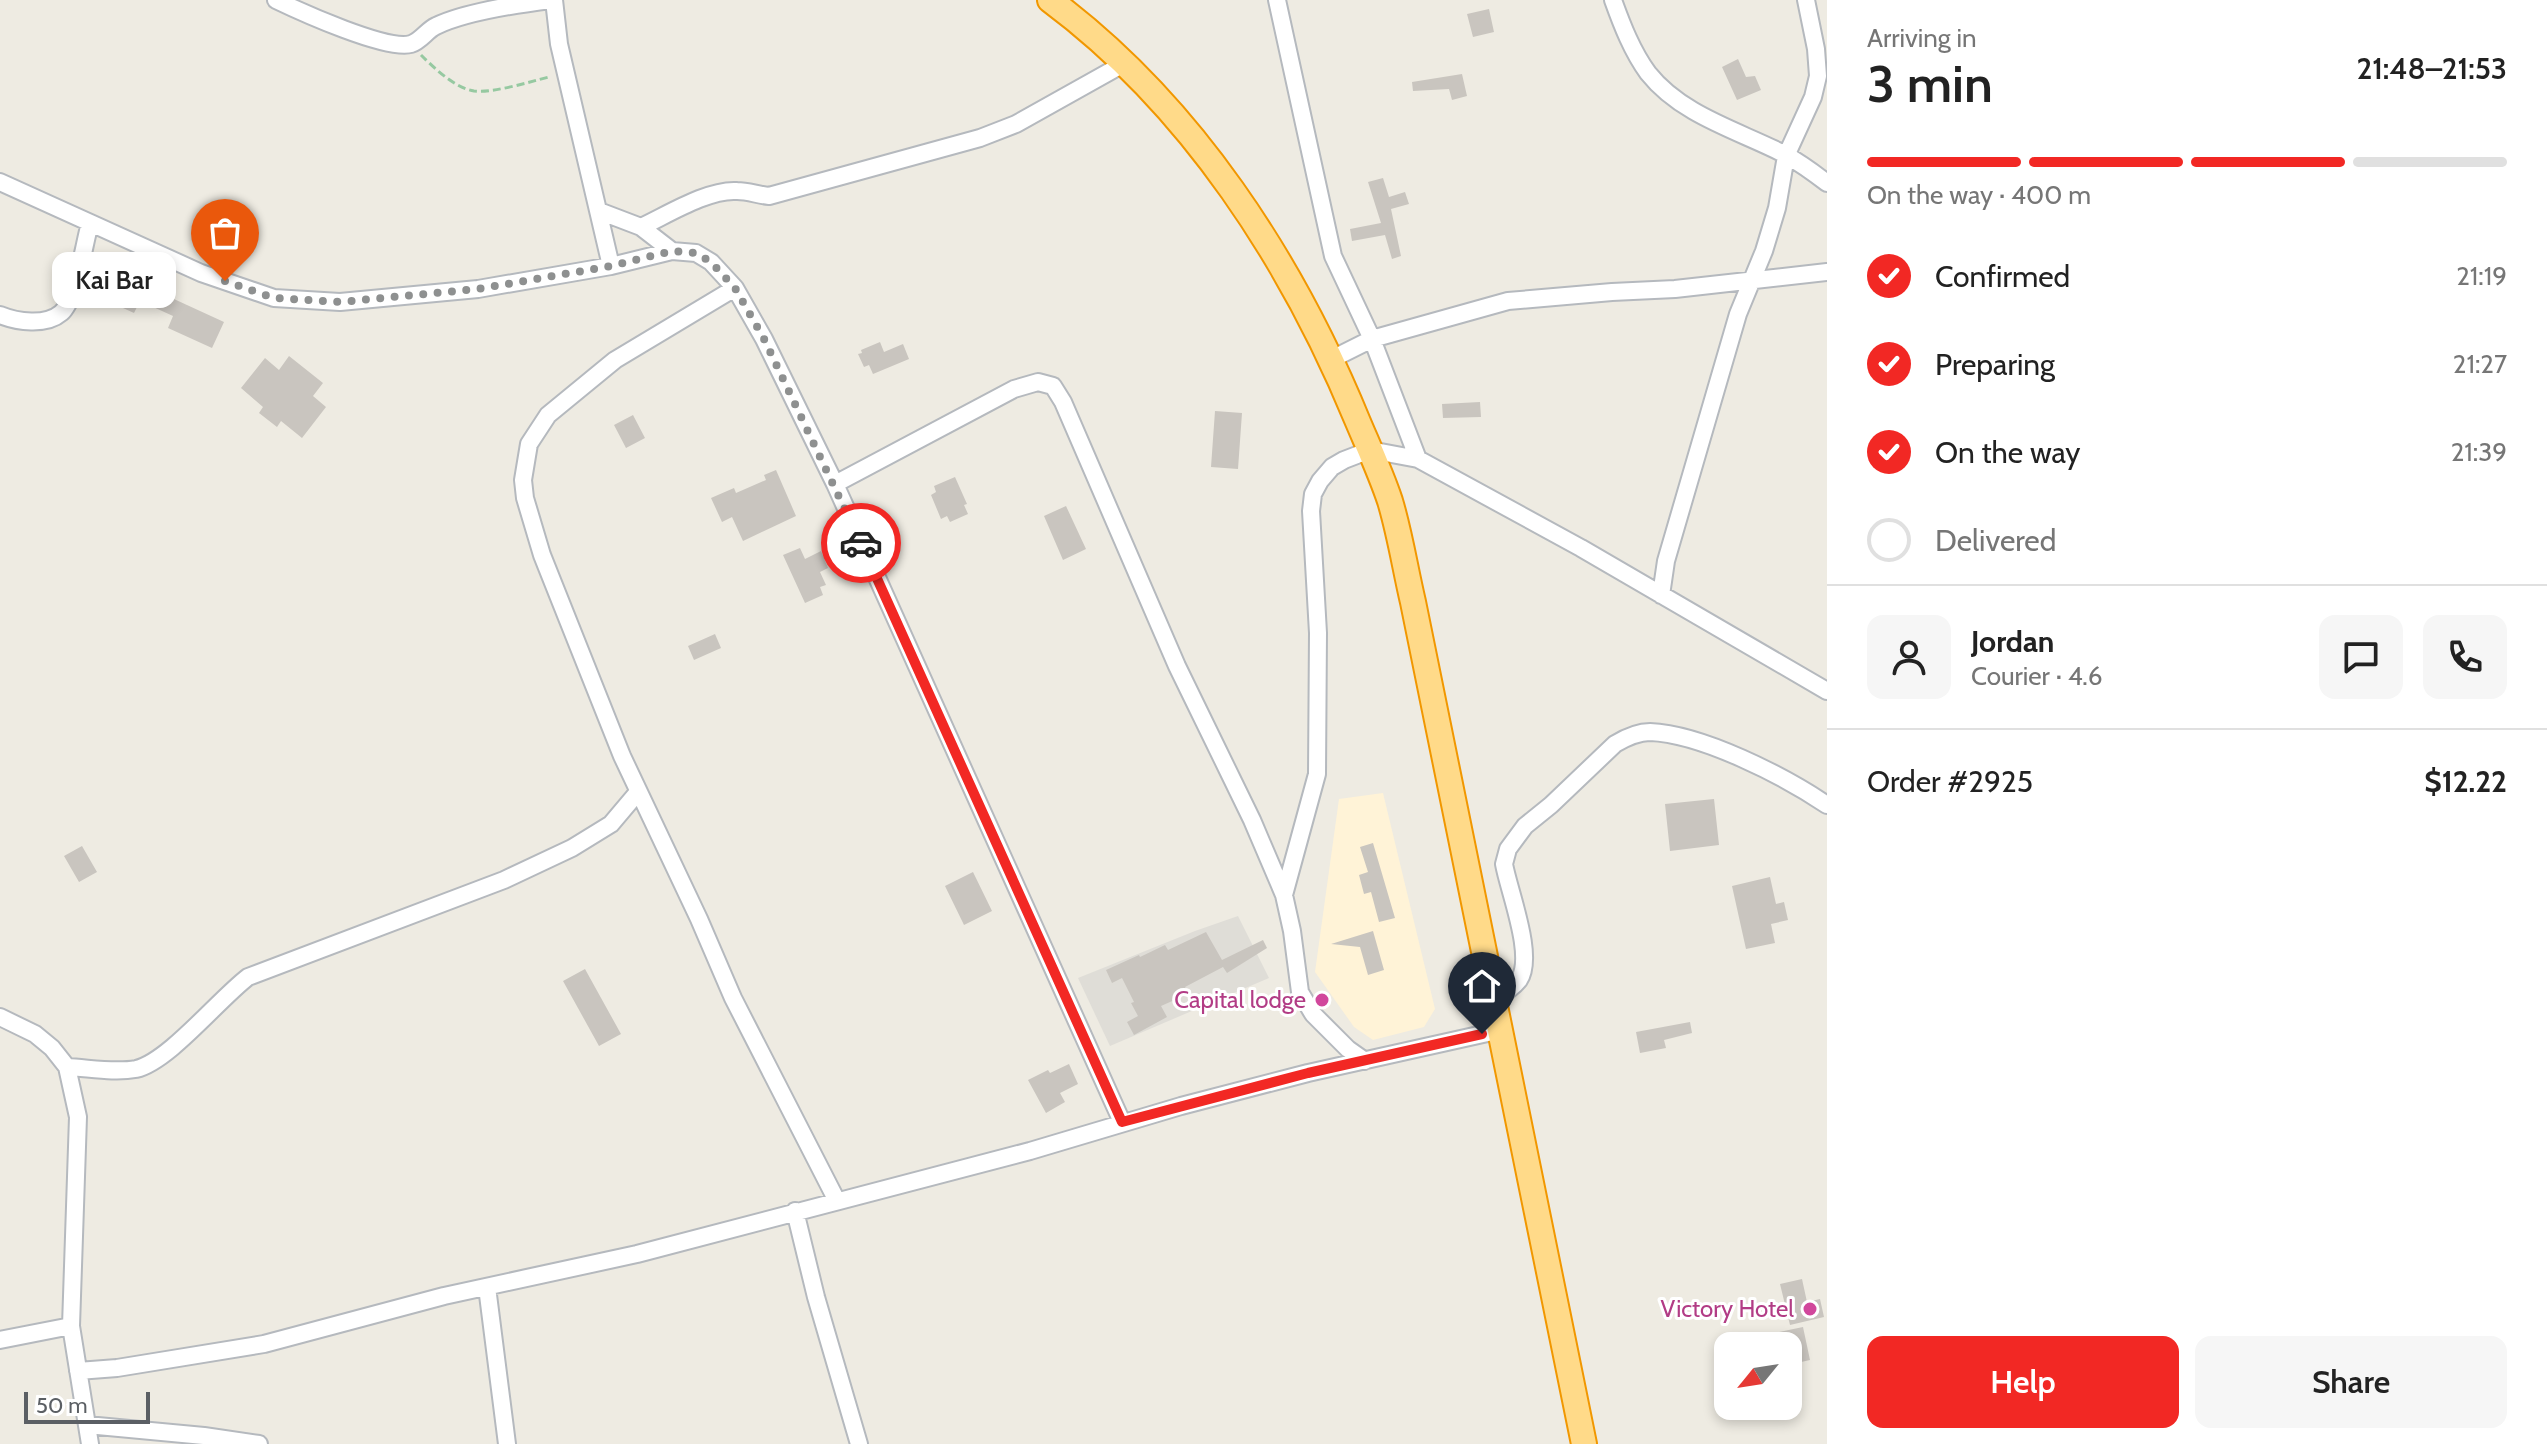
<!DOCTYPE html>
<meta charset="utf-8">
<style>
body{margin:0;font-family:Cabin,sans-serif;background:#f6f6f6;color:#222;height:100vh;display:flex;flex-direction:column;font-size:30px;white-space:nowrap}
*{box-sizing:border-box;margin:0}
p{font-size:26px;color:#767676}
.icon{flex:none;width:44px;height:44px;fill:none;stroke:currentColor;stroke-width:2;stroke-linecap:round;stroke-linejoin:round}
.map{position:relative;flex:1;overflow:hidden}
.details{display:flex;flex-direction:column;background:#fff;width:720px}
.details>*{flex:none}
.needle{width:52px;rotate:240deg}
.controls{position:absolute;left:1714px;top:1332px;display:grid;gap:16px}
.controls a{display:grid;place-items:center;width:88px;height:88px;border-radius:16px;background:#fff;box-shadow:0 4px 12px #0003;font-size:40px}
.scale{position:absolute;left:24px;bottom:20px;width:126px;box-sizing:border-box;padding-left:8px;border:4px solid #5b5f64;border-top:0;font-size:22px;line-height:28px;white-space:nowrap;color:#5b5f64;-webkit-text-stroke:6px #fff;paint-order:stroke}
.pin{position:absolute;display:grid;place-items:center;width:68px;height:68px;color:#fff;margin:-82px -34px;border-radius:50% 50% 50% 0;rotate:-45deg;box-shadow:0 0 8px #0007}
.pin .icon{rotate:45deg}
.courier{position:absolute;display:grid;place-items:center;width:80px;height:80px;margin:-40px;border:6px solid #f22824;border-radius:50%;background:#fff;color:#222;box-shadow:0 2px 10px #0007}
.bubble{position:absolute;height:56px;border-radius:16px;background:#fff;box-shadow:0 4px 12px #0003;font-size:26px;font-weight:600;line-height:56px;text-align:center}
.overview em{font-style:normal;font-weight:600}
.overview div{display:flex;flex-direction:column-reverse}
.overview{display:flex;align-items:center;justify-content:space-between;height:136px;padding:0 40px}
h1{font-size:52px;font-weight:600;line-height:60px}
.bar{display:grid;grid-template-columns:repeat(4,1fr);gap:12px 8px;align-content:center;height:96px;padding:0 40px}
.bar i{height:10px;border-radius:6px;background:#e0e0e0}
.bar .current{background:#f22824}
.bar p{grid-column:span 4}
.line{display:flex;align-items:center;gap:20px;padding:0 40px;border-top:2px solid #e0e0e0}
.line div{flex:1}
.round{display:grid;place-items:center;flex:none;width:84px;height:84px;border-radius:16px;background:#f6f6f6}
ol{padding:0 40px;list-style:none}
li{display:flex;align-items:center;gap:24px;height:88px}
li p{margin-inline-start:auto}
li .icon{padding:8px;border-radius:50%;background:#f22824;color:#fff;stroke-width:4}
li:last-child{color:#767676}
li i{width:44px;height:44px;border:4px solid #e0e0e0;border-radius:50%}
.action{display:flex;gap:16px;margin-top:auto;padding:16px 40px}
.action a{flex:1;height:92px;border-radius:16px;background:#f22824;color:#fff;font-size:32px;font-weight:600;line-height:92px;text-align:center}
.action a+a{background:#f6f6f6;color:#222}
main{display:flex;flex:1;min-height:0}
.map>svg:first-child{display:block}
.commercial{fill:#fff3d7}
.industrial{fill:#dfddd7}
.building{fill:#c9c5bf}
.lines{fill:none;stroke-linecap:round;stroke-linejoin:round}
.minor-casing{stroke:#b5b9be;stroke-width:20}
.highway-casing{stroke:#f19700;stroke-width:28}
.path{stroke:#96c9a1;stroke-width:3;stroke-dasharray:8 4;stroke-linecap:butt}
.minor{stroke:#fff;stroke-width:16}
.highway{stroke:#ffda89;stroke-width:24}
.done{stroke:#8e9090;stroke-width:8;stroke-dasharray:0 14.4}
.route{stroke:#f22824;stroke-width:10}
.hotel-dot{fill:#d1479c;stroke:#fff;stroke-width:3}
.labels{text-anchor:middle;stroke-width:6;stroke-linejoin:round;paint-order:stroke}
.hotel-label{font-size:24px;fill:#b23c85;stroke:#fff;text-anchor:end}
</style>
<main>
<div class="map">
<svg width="1827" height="1444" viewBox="0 0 1827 1444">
<rect width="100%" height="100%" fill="#eeebe2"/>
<path class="commercial" d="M 1383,793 L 1435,1009 L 1424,1027 L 1373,1040 L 1354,1027 L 1315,972 L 1339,799 Z"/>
<path class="industrial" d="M 1238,916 L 1269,978 L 1110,1046 L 1078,978 L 1195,931 Z"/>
<path class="building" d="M 1489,9 L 1494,32 L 1473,37 L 1467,14 Z
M 1738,59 L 1746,77 L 1755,76 L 1761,90 L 1737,100 L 1722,67 Z
M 1462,74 L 1467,96 L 1452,100 L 1449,89 L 1413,91 L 1412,82 Z
M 1383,178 L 1389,197 L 1405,192 L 1409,204 L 1391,209 L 1401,256 L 1392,259 L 1385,235 L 1352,241 L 1350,229 L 1381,223 L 1368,182 Z
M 102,266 L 224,322 L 212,348 L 168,328 L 173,316 L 140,301 L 134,313 L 90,293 Z
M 880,342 L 884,352 L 903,344 L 909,359 L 873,374 L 869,365 L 864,367 L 858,354 L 862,353 L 861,350 Z
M 289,356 L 323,383 L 313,396 L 326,407 L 302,438 L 281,421 L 277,427 L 259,413 L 263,407 L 241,388 L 265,358 L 279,370 Z
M 1480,402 L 1481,417 L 1443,418 L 1442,404 Z
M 1215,411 L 1242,413 L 1238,469 L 1211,467 Z
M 633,415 L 645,438 L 626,448 L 614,425 Z
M 776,470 L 796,516 L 743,541 L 732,517 L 722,522 L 711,498 L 734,488 L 736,493 L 766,480 L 764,475 Z
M 955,477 L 967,504 L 964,505 L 968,514 L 950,522 L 947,516 L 941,519 L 931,495 L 936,492 L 934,486 Z
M 1066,506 L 1086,549 L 1063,560 L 1044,516 Z
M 800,548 L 805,559 L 821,551 L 828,568 L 820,572 L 826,585 L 820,587 L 823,595 L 805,603 L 783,555 Z
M 715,634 L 721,648 L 694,660 L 688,646 Z
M 1714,799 L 1719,845 L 1670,851 L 1665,804 Z
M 1373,843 L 1395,918 L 1379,922 L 1371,892 L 1364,894 L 1359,875 L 1368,872 L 1360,847 Z
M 82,846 L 97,872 L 79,882 L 64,856 Z
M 973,872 L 992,911 L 964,925 L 945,886 Z
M 1770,877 L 1776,904 L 1784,902 L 1788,920 L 1771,924 L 1775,943 L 1746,949 L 1732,886 Z
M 1373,931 L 1384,970 L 1368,975 L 1360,947 L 1331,944 Z
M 1206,932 L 1222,960 L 1263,940 L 1267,948 L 1227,973 L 1223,967 L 1185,987 L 1188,994 L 1161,1006 L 1167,1017 L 1134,1035 L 1127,1022 L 1138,1016 L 1131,1003 L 1134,1002 L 1122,978 L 1112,983 L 1106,970 L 1139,955 L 1140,957 L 1165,945 L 1168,950 Z
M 585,969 L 621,1034 L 599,1046 L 563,981 Z
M 1690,1022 L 1692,1033 L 1664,1040 L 1666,1048 L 1640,1053 L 1636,1032 Z
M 1069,1064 L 1078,1084 L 1060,1093 L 1065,1102 L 1046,1113 L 1028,1080 L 1048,1070 L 1050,1073 Z
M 1802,1279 L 1807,1302 L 1820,1299 L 1824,1317 L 1790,1325 L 1780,1284 Z
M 1803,1327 L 1810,1360 L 1788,1365 L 1788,1346 L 1777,1346 L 1774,1333 Z"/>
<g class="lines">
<defs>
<path id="minor" d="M 276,0 C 301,12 387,51 411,44 C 421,41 427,30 436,26 C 465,12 519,4 551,0
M 554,0 L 559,44 L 611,266
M 1277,0 L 1333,256 L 1372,339 L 1418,459
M 1613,0 C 1622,25 1632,51 1648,73 C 1682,116 1740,131 1786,155 C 1800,163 1814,173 1827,183
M 0,182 L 201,273 L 274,298 L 340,302 L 478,289 L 611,266 L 672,251 L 696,253 L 711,262 L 735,288 L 764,339 L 835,484 L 1122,1122
M 599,211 L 641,227 L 672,251
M 641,227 C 667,215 708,189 737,191 C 748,191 758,195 769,196 L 980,138 L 1016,124 L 1125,63
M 735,288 L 615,360 L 548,415 L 529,444 L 523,480 L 525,498 L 542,555 L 622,756 L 699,919 L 733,998 L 837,1201
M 0,315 C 17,322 46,326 61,313 C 76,301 84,244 90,223
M 1332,359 L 1372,339 L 1508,301 L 1612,292 L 1675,289 L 1827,272
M 835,484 L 1014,389 L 1038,382 L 1053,386 L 1063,402 L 1177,666 L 1252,820 L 1284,895 L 1292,931 L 1300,992 L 1313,1014 L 1348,1049 L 1365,1061
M 1661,595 L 1666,561 L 1738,314 L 1764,251 L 1777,208 L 1786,156 L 1813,97 L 1818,76 L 1816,49 L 1806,0
M 1284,895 L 1317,774 L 1318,633 L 1311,511 L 1313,494 L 1320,481 L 1332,467 L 1344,460 L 1370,450 L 1418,459 L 1581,548 L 1827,691
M 1494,999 C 1503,994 1513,988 1519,980 C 1535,956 1509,892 1504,864 L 1508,849 L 1525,826 L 1551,805 L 1615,744 C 1625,738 1638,732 1650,732 C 1702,734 1784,776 1827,805
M 0,1017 L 35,1034 L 52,1048 L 67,1067 L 78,1117 L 71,1326 L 90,1444
M 67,1067 C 89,1068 114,1073 136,1069 C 168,1062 218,1000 248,977 L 504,880 L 572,848 L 611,824 L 638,792
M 795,1211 L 816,1297 L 859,1444
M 487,1287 L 507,1444
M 0,1340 L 71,1326
M 78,1371 L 117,1368 L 264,1344 L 444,1296 L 637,1254 L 1030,1151 L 1181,1106 L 1308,1073 L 1501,1030
M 87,1425 L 204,1436 L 259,1444"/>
<path id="highway" d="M 1050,0 C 1191,105 1292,261 1358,422 C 1369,448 1381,474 1390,501 C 1400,534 1405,568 1413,602 L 1584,1444"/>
</defs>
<use href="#minor" class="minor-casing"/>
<use href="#highway" class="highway-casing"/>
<path class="path" d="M 421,55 C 434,68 455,88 474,91 C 494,93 529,82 549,77"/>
<use href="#minor" class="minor"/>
<use href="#highway" class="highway"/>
</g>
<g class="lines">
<path class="done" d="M 225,281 L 274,298 L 340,302 L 478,289 L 611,266 L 672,251 L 696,253 L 711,262 L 735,288 L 764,339 L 861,543"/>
<path class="route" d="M 861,543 L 1122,1122 L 1308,1073 L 1482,1034"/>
</g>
<g class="hotel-dot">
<circle cx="1322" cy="1000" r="8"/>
<circle cx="1810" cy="1309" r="8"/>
</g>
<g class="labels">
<g class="hotel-label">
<text x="1306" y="1008">Capital lodge</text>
<text x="1794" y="1317">Victory Hotel</text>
</g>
</g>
</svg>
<div class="controls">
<a><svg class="needle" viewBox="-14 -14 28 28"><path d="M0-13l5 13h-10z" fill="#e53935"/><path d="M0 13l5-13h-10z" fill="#767676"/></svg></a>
</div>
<div class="scale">50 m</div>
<div class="pin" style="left:225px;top:281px;background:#ea580c"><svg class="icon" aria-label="bag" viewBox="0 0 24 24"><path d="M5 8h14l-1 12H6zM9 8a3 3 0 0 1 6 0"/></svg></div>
<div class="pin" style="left:1482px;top:1034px;background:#1f2937"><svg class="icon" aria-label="home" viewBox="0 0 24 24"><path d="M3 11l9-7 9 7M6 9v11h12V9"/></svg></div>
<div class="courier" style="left:861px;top:543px"><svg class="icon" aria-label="car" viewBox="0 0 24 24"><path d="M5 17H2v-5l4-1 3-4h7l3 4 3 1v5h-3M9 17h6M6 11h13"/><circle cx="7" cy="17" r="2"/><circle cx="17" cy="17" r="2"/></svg></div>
<div class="bubble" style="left:52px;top:252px;width:124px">Kai Bar</div>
</div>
<section class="details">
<div class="overview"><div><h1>3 min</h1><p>Arriving in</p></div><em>21:48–21:53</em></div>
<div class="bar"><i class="current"></i><i class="current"></i><i class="current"></i><i></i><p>On the way · 400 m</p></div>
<ol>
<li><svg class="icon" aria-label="check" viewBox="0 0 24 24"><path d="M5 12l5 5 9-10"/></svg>Confirmed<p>21:19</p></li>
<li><svg class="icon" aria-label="check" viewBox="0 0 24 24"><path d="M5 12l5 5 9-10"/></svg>Preparing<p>21:27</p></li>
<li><svg class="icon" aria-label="check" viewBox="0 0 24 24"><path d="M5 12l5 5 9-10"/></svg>On the way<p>21:39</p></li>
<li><i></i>Delivered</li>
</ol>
<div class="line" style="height:144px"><a class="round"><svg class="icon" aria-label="person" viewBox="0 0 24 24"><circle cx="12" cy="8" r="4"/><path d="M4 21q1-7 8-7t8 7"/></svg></a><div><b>Jordan</b><p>Courier · 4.6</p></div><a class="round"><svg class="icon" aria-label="chat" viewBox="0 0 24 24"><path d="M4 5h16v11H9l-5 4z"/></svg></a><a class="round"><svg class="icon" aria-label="phone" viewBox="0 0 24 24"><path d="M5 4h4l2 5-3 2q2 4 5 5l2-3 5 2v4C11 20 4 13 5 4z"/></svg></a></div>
<div class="line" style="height:104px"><div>Order #2925</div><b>$12.22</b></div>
<div class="action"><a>Help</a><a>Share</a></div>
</section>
</main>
